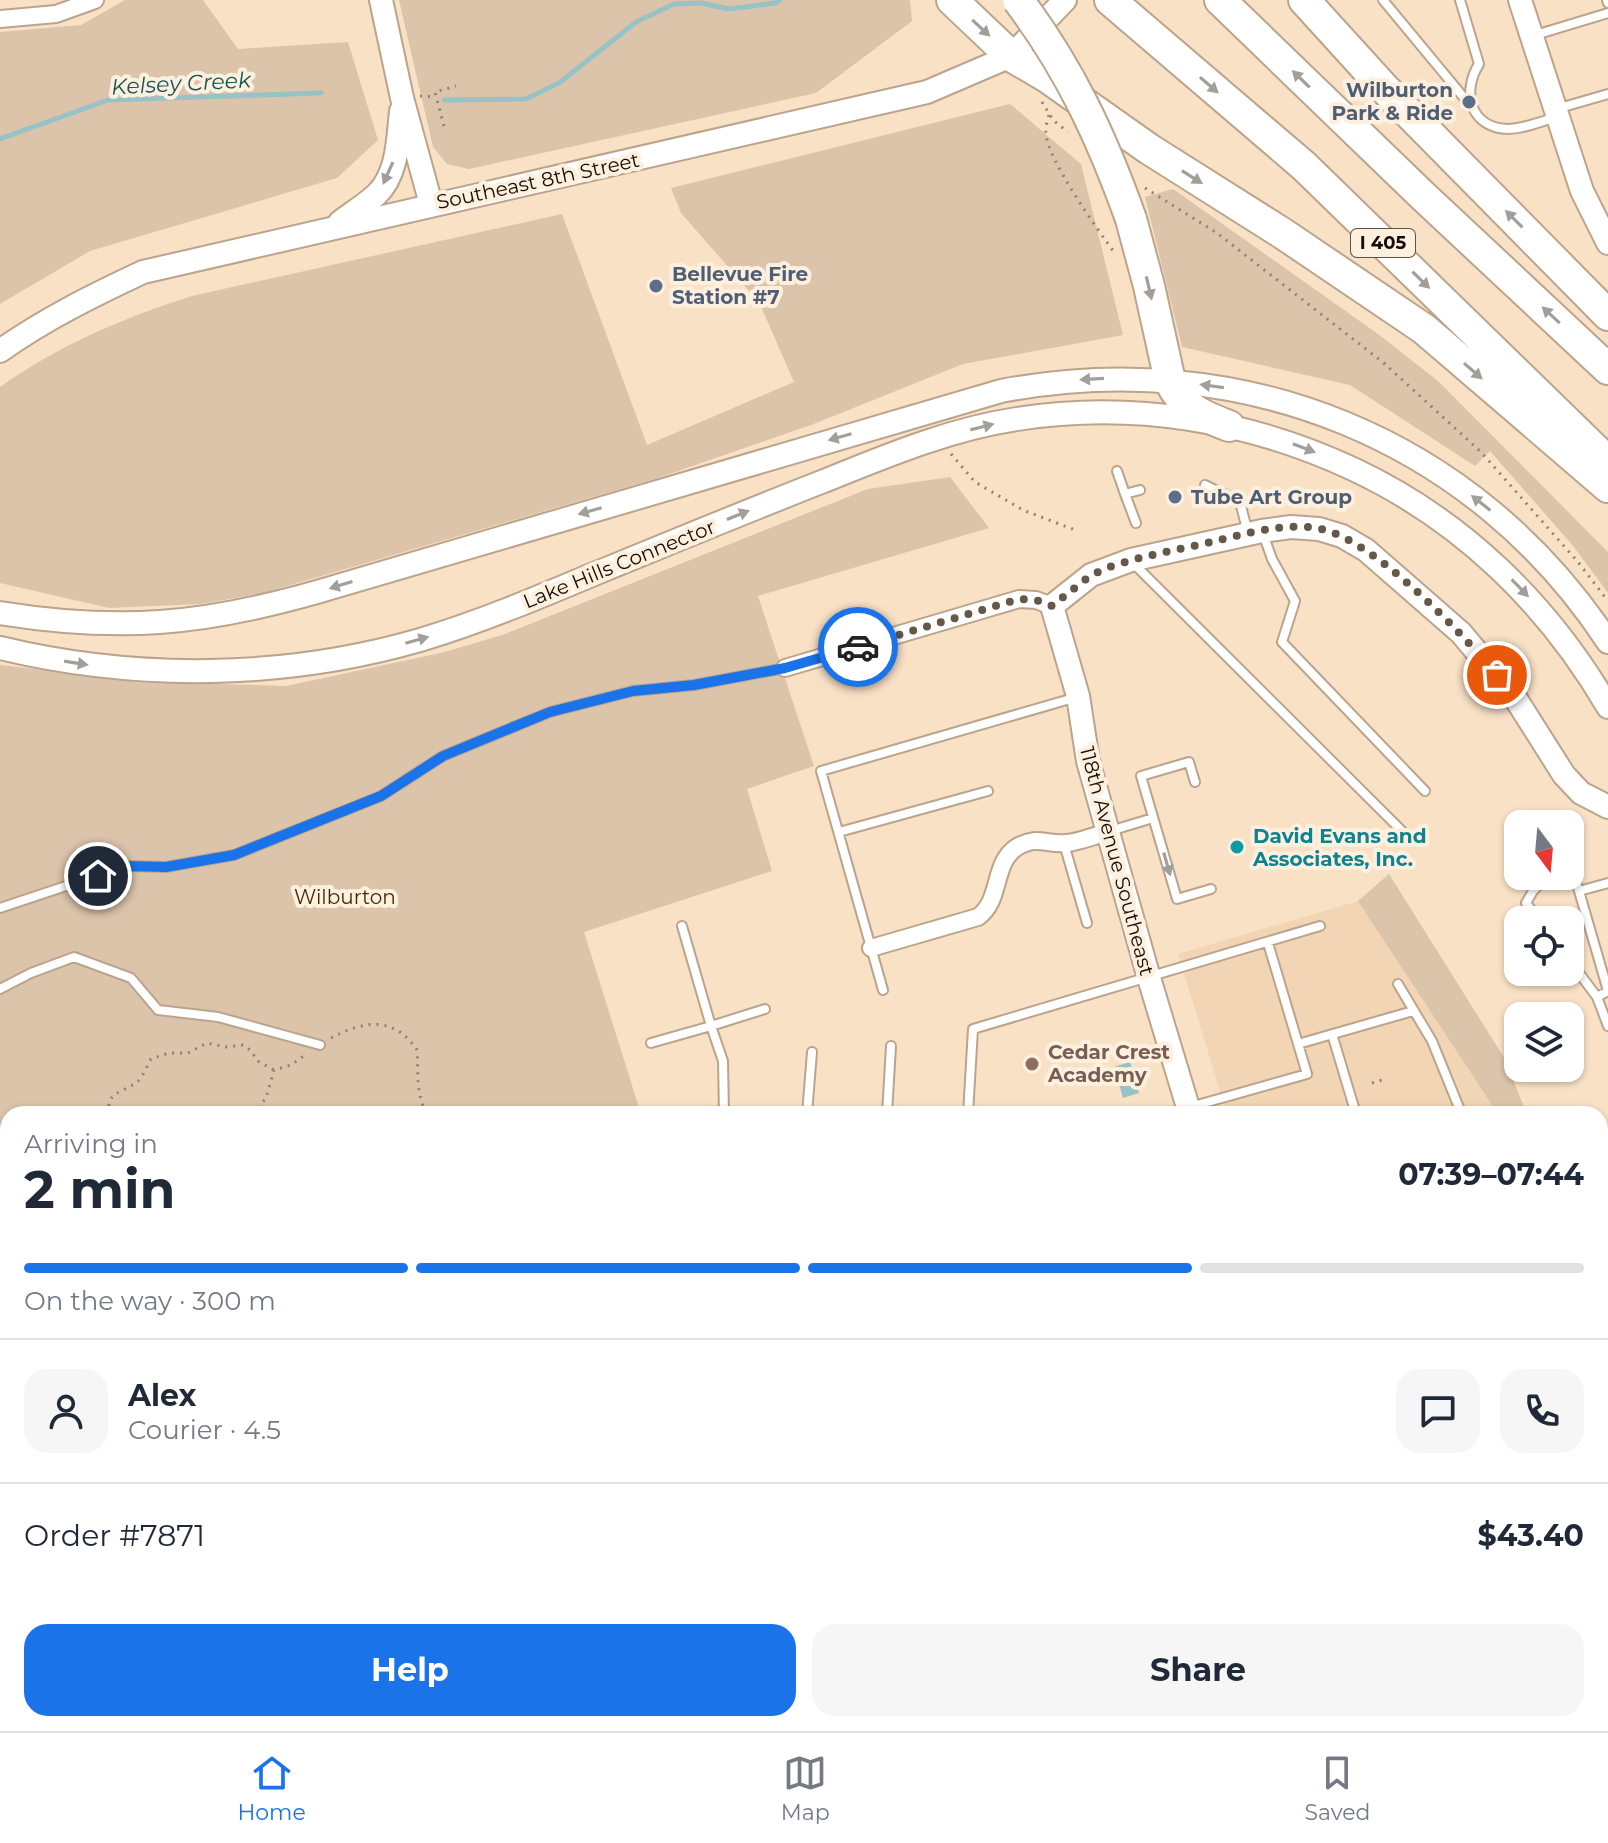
<!DOCTYPE html>
<meta charset="utf-8">
<style>
body{margin:0;font-family:Montserrat,sans-serif;background:#f6f6f7;color:#1f2937;height:100vh;display:flex;flex-direction:column;font-size:30px;white-space:nowrap}
*{box-sizing:border-box;margin:0}
p{font-size:26px;color:#747a83}
.icon{flex:none;width:44px;height:44px;fill:none;stroke:currentColor;stroke-width:2;stroke-linecap:round;stroke-linejoin:round}
.map{position:relative;flex:1;overflow:hidden}
.sheet{position:absolute;left:0px;top:1106px;width:1608px;height:626px;display:flex;flex-direction:column;background:#fff;border-radius:24px 24px 0 0;box-shadow:0 2px 6px #0004}
.sheet>*{flex:none}
.needle{width:52px;rotate:164deg}
.buttons{position:absolute;left:1504px;top:810px;display:grid;gap:16px}
.buttons a{display:grid;place-items:center;width:80px;height:80px;border-radius:16px;background:#fff;box-shadow:0 2px 6px #0004;font-size:40px}
.pin{position:absolute;display:grid;place-items:center;width:68px;height:68px;color:#fff;margin:-34px;border:4px solid #fff;border-radius:50%;box-shadow:0 2px 8px #0007}
.courier{position:absolute;display:grid;place-items:center;width:80px;height:80px;margin:-40px;border:6px solid #1a73e8;border-radius:50%;background:#fff;color:#222;box-shadow:0 2px 10px #0007}
.overview em{font-style:normal;font-weight:700}
.overview div{display:flex;flex-direction:column-reverse}
.overview{display:flex;align-items:center;justify-content:space-between;height:136px;padding:0 24px}
h1{font-size:52px;font-weight:700;line-height:60px}
.bar{display:grid;grid-template-columns:repeat(4,1fr);gap:12px 8px;align-content:center;height:96px;padding:0 24px}
.bar i{height:10px;border-radius:6px;background:#e0e1e3}
.bar .selected{background:#1a73e8}
.bar p{grid-column:span 4}
.line{display:flex;align-items:center;gap:20px;padding:0 24px;border-top:2px solid #e0e1e3}
.line div{flex:1}
.round{display:grid;place-items:center;flex:none;width:84px;height:84px;border-radius:24px;background:#f6f6f7}
.action{display:flex;gap:16px;margin-top:auto;padding:16px 24px}
.action a{flex:1;height:92px;border-radius:24px;background:#1a73e8;color:#fff;font-size:32px;font-weight:700;line-height:92px;text-align:center}
.action a+a{background:#f6f6f7;color:#1f2937}
.tabs{display:flex;justify-content:space-around;align-items:center;height:112px;border-top:2px solid #e0e1e3;background:#fff;font-size:22px;color:#747a83}
.tabs a{display:grid;justify-items:center;gap:4px}
.tabs .selected{color:#1a73e8}
.map>svg:first-child{display:block}
.built{fill:#f2d5b4}
.green{fill:#dbc4aa}
.water{fill:#98c3c6}
.lines{fill:none;stroke-linecap:round;stroke-linejoin:round}
.stream{stroke:#98c3c6;stroke-width:5}
.lane-casing{stroke:#bba48b;stroke-width:12}
.street-casing{stroke:#bba48b;stroke-width:20}
.secondary-casing{stroke:#bba48b;stroke-width:26}
.highway-casing{stroke:#bba48b;stroke-width:34}
.path{stroke:#91806d;stroke-width:3;stroke-dasharray:2 6;stroke-linecap:butt}
.lane{stroke:#fff;stroke-width:8}
.street{stroke:#fff;stroke-width:16}
.secondary{stroke:#fff;stroke-width:22}
.highway{stroke:#fff;stroke-width:30}
.highway-bridge-casing{stroke:#bba48b;stroke-width:34;stroke-linecap:butt}
.highway-bridge{stroke:#fff;stroke-width:30}
.oneway{fill:#a29f9b}
.done{stroke:#655849;stroke-width:8;stroke-dasharray:0 14.4}
.route{stroke:#1a73e8;stroke-width:10}
.service-dot{fill:#5c6f8a;stroke:#fef0df;stroke-width:3}
.culture-dot{fill:#0f9aa8;stroke:#fef0df;stroke-width:3}
.education-dot{fill:#8d6e63;stroke:#fef0df;stroke-width:3}
.labels{text-anchor:middle;stroke-width:8;stroke-linejoin:round;paint-order:stroke}
.shield{fill:#fef0df;stroke:#5c5246;stroke-width:2}
.shield-label{font-size:18px;font-weight:bold;fill:#160e05}
.service-label{font-size:20px;font-weight:bold;fill:#4e5e75;stroke:#fef0df;text-anchor:start}
.street-label{font-size:20px;fill:#160e05;stroke:#fef0df}
.culture-label{font-size:20px;font-weight:bold;fill:#0d838f;stroke:#fef0df;text-anchor:start}
.park-label{font-size:20px;fill:#432906;stroke:#fef0df}
.education-label{font-size:20px;font-weight:bold;fill:#785e54;stroke:#fef0df;text-anchor:start}
.water-label{font-size:22px;font-style:italic;fill:#165458;stroke:#fef0df}
</style>
<div class="map">
<svg width="1608" height="1731" viewBox="0 0 1608 1731">
<rect width="100%" height="100%" fill="#f9e1c6"/>
<path class="built" d="M 1358,901 L 1448,1016 L 1498,1114 L 1227,1114 L 1178,954 Z"/>
<path class="green" d="M 125,0 L 203,0 L 238,49 L 348,42 L 378,140 L 337,178 L 90,251 L 0,304 L 0,32 L 81,25 Z
M 399,0 L 910,0 L 912,21 L 816,93 L 469,169 L 447,164 L 433,147 Z
M 1010,104 L 1081,164 L 1123,335 L 963,364 L 811,425 L 658,478 L 263,593 L 201,604 L 109,608 L 0,583 L 0,387 C 59,345 123,318 192,296 L 562,214 L 647,445 L 794,382 L 759,302 L 681,213 L 671,188 Z
M 1173,189 L 1378,334 L 1438,381 L 1608,552 L 1608,593 L 1574,547 L 1490,451 L 1475,466 L 1350,385 L 1182,347 L 1145,197 Z
M 950,477 L 989,528 L 758,596 L 814,766 L 747,789 L 772,871 L 584,932 L 641,1114 L 8,1114 L 8,1724 L 1352,1724 L 1354,1731 L 0,1731 L 0,665 L 149,682 L 286,686 L 445,652 L 505,634 L 868,489 Z
M 1389,874 L 1503,1056 L 1527,1114 L 1498,1114 L 1358,901 Z
M 1600,1315 L 1608,1347 L 1608,1713 L 1600,1716 Z
M 1397,1724 L 1473,1724 L 1449,1731 L 1399,1731 Z"/>
<path class="water" d="M 1130,1062 L 1139,1093 L 1123,1098 L 1114,1067 Z"/>
<g class="lines">
<path class="stream" d="M 444,100 L 526,99 L 559,83 L 636,22 L 674,4 L 701,3 L 729,9 L 775,3 L 780,0
M 0,139 L 108,100 L 321,93
M 0,1317 L 8,1318"/>
<defs>
<path id="lane" d="M 1383,0 L 1470,105
M 1460,0 L 1479,64 C 1462,91 1469,127 1507,129 C 1523,129 1540,122 1556,117
M 1607,0 L 1608,3
M 1532,36 L 1608,13
M 1556,109 L 1608,94
M 1117,471 L 1125,494
M 1205,485 L 1240,502 L 1248,533
M 1136,523 L 1125,494 L 1140,490
M 1262,531 L 1272,559 L 1295,601 L 1282,642 L 1425,791
M 1134,564 L 1407,836
M 1195,782 L 1189,762 L 1141,776 L 1177,899 L 1211,889
M 1110,831 L 1153,818
M 839,832 L 988,791
M 1064,844 L 1087,923
M 1570,866 L 1579,891
M 0,908 L 126,866 L 166,867 L 234,855 L 381,796 L 443,756 L 550,712 L 633,691 L 694,685 L 785,668
M 1539,920 L 1526,903 L 1533,891 L 1548,876
M 1570,961 L 1597,997 L 1608,1026
M 1398,984 L 1432,1041 L 1460,1110
M 0,989 L 31,973 L 74,957 L 131,978 L 158,1010 L 218,1017 L 320,1045
M 883,990 L 821,771 L 1077,697
M 1597,997 L 1608,991 L 1579,891 L 1608,883
M 1332,1034 L 1356,1114
M 651,1043 L 711,1026 L 682,926
M 1298,1044 L 1413,1011
M 1190,1107 L 1307,1074 L 1268,943
M 724,1114 L 723,1061 L 711,1026 L 765,1009
M 807,1114 L 812,1052
M 887,1114 L 891,1046
M 968,1114 L 973,1029 L 1320,926"/>
<path id="street" d="M 0,19 L 56,14 L 95,0
M 785,668 L 1019,599 L 1036,600 L 1052,606
M 871,948 L 978,917 C 1002,900 992,863 1017,847 C 1037,835 1047,845 1066,843 C 1080,842 1095,835 1109,832"/>
<path id="secondary" d="M 381,0 L 402,98 L 431,204
M 1520,0 L 1582,191 L 1608,243
M 340,222 C 352,213 365,205 376,195 C 398,175 398,139 401,111
M 0,351 C 45,319 94,295 143,272 L 927,92 L 1011,56 L 1065,0
M 0,613 C 119,632 201,625 317,592 L 1001,391 C 1240,345 1474,438 1608,642
M 0,648 C 137,681 285,679 420,640 C 480,622 537,598 594,574 C 670,543 747,511 824,481 C 886,456 950,429 1017,419 C 1132,401 1248,420 1353,469 C 1462,520 1548,604 1608,707
M 1190,1114 L 1149,978 L 1088,761 L 1078,696 L 1052,606 L 1091,575 L 1131,560 L 1262,531 L 1291,527 L 1319,529 L 1342,536 L 1366,550 L 1461,633 L 1514,696 L 1564,775 L 1581,793 L 1608,807
M 1371,1724 L 1373,1731"/>
<path id="highway" d="M 952,0 L 1011,56 L 1047,77 L 1149,149 L 1282,233 L 1424,329 L 1608,487
M 1110,0 L 1304,166 L 1608,462
M 1220,0 L 1423,196 L 1608,369
M 1304,0 L 1385,89 L 1608,315
M 1131,219 L 1149,286 L 1170,381 C 1182,408 1203,416 1229,426"/>
</defs>
<use href="#lane" class="lane-casing"/>
<use href="#street" class="street-casing"/>
<use href="#secondary" class="secondary-casing"/>
<use href="#highway" class="highway-casing"/>
<path class="path" d="M 420,96 L 436,97
M 1042,102 L 1053,120 L 1068,132
M 1049,115 C 1047,121 1045,128 1046,134 C 1048,160 1097,229 1114,252
M 444,126 L 435,92 L 456,86
M 1145,188 L 1217,233 L 1385,364 L 1481,452 L 1578,562 L 1608,601
M 951,454 L 975,482 L 1023,510 L 1075,530
M 331,1038 C 365,1020 394,1016 417,1050 C 419,1074 415,1092 427,1114
M 1372,1083 L 1382,1080
M 1382,1110 L 1387,1106
M 110,1114 C 104,1092 123,1093 137,1082 C 143,1077 147,1066 151,1059 L 169,1053 L 188,1053 L 207,1043 L 226,1047 L 243,1045 L 250,1050 L 258,1061 L 274,1070
M 253,1114 L 266,1098 L 274,1070 L 291,1065 L 305,1055
M 0,1377 L 8,1367
M 0,1385 L 5,1424 L 0,1452
M 0,1653 L 8,1656
M 0,1696 L 8,1693
M 112,1724 L 114,1731
M 143,1724 L 149,1731
M 394,1724 L 408,1731
M 816,1724 L 827,1731
M 845,1724 L 848,1731
M 432,1731 L 447,1724
M 665,1731 L 667,1728 L 676,1731
M 772,1731 L 772,1724
M 820,1731 L 825,1724"/>
<use href="#lane" class="lane"/>
<use href="#street" class="street"/>
<use href="#secondary" class="secondary"/>
<use href="#highway" class="highway"/>
<defs>
<path id="highway-bridge" d="M 1018,0 C 1070,69 1102,138 1131,219"/>
</defs>
<use href="#highway-bridge" class="highway-bridge-casing"/>
<use href="#highway-bridge" class="highway-bridge"/>
</g>
<defs><path id="oneway-solid" d="M-6-.8H1V-3.2L6.5 0L1 3.2V.8H-6Z" transform="scale(2)"/></defs>
<g class="oneway">
<use href="#oneway-solid" transform="translate(981 28) rotate(43)"/>
<use href="#oneway-solid" transform="translate(1301 79) rotate(-136)"/>
<use href="#oneway-solid" transform="translate(1209 85) rotate(41)"/>
<use href="#oneway-solid" transform="translate(388 173) rotate(114)"/>
<use href="#oneway-solid" transform="translate(1192 177) rotate(32)"/>
<use href="#oneway-solid" transform="translate(1514 219) rotate(-135)"/>
<use href="#oneway-solid" transform="translate(1421 280) rotate(44)"/>
<use href="#oneway-solid" transform="translate(1149 288) rotate(77)"/>
<use href="#oneway-solid" transform="translate(1551 315) rotate(-137)"/>
<use href="#oneway-solid" transform="translate(1473 371) rotate(41)"/>
<use href="#oneway-solid" transform="translate(1092 379) rotate(177)"/>
<use href="#oneway-solid" transform="translate(1212 386) rotate(-172)"/>
<use href="#oneway-solid" transform="translate(982 427) rotate(-14)"/>
<use href="#oneway-solid" transform="translate(840 437) rotate(164)"/>
<use href="#oneway-solid" transform="translate(1304 448) rotate(21)"/>
<use href="#oneway-solid" transform="translate(1481 503) rotate(-142)"/>
<use href="#oneway-solid" transform="translate(590 511) rotate(164)"/>
<use href="#oneway-solid" transform="translate(738 515) rotate(-22)"/>
<use href="#oneway-solid" transform="translate(341 585) rotate(163)"/>
<use href="#oneway-solid" transform="translate(1520 588) rotate(46)"/>
<use href="#oneway-solid" transform="translate(417 640) rotate(-16)"/>
<use href="#oneway-solid" transform="translate(76 663) rotate(9)"/>
<use href="#oneway-solid" transform="translate(1167 864) rotate(74)"/>
</g>
<g class="lines">
<path class="done" d="M 858,647 L 1019,599 L 1036,600 L 1052,606 L 1091,575 L 1112,566 C 1143,556 1175,550 1207,543 C 1243,535 1283,521 1321,529 C 1375,541 1461,632 1497,675"/>
<path class="route" d="M 98,876 L 126,866 L 166,867 L 234,855 L 381,796 L 443,756 L 550,712 L 633,691 L 694,685 L 785,668 L 858,647"/>
</g>
<g class="service-dot">
<circle cx="1469" cy="102" r="8"/>
<circle cx="656" cy="286" r="8"/>
<circle cx="1175" cy="497" r="8"/>
</g>
<circle class="culture-dot" cx="1237" cy="847" r="8"/>
<circle class="education-dot" cx="1032" cy="1064" r="8"/>
<g class="labels">
<rect class="shield" x="1351" y="229" width="64" height="28" rx="6"/>
<g class="shield-label">
<text x="1383" y="249">I 405</text>
</g>
<g class="service-label">
<text x="1453" y="97" text-anchor="end">Wilburton<tspan x="1453" dy="23">Park &amp; Ride</tspan></text>
<text x="672" y="281">Bellevue Fire<tspan x="672" dy="23">Station #7</tspan></text>
<text x="1191" y="504">Tube Art Group</text>
</g>
<g class="street-label">
<text transform="translate(538 181) rotate(-12)" y="7">Southeast 8th Street</text>
<text transform="translate(619 564) rotate(-22)" y="7">Lake Hills Connector</text>
<text transform="translate(1117 861) rotate(75)" y="7">118th Avenue Southeast</text>
</g>
<g class="culture-label">
<text x="1253" y="843">David Evans and<tspan x="1253" dy="23">Associates, Inc.</tspan></text>
</g>
<g class="park-label">
<text x="345" y="904">Wilburton</text>
</g>
<g class="education-label">
<text x="1048" y="1059">Cedar Crest<tspan x="1048" dy="23">Academy</tspan></text>
</g>
<g class="water-label">
<text transform="translate(181 83) rotate(-3)" y="8">Kelsey Creek</text>
</g>
</g>
</svg>
<div class="buttons">
<a><svg class="needle" viewBox="-14 -14 28 28"><path d="M0-13l5 13h-10z" fill="#e53935"/><path d="M0 13l5-13h-10z" fill="#747a83"/></svg></a>
<a><svg class="icon" aria-label="locate" viewBox="0 0 24 24"><circle cx="12" cy="12" r="6"/><path d="M12 2v4M12 18v4M2 12h4M18 12h4"/></svg></a>
<a><svg class="icon" aria-label="layers" viewBox="0 0 24 24"><path d="M12 4l9 5-9 5-9-5zM3 14l9 5 9-5"/></svg></a>
</div>
<div class="pin" style="left:1497px;top:675px;background:#ea580c"><svg class="icon" aria-label="bag" viewBox="0 0 24 24"><path d="M5 8h14l-1 12H6zM9 8a3 3 0 0 1 6 0"/></svg></div>
<div class="pin" style="left:98px;top:876px;background:#1f2937"><svg class="icon" aria-label="home" viewBox="0 0 24 24"><path d="M3 11l9-7 9 7M6 9v11h12V9"/></svg></div>
<div class="courier" style="left:858px;top:647px"><svg class="icon" aria-label="car" viewBox="0 0 24 24"><path d="M5 17H2v-5l4-1 3-4h7l3 4 3 1v5h-3M9 17h6M6 11h13"/><circle cx="7" cy="17" r="2"/><circle cx="17" cy="17" r="2"/></svg></div>
<section class="sheet">
<div class="overview"><div><h1>2 min</h1><p>Arriving in</p></div><em>07:39–07:44</em></div>
<div class="bar"><i class="selected"></i><i class="selected"></i><i class="selected"></i><i></i><p>On the way · 300 m</p></div>
<div class="line" style="height:144px"><a class="round"><svg class="icon" aria-label="person" viewBox="0 0 24 24"><circle cx="12" cy="8" r="4"/><path d="M4 21q1-7 8-7t8 7"/></svg></a><div><b>Alex</b><p>Courier · 4.5</p></div><a class="round"><svg class="icon" aria-label="chat" viewBox="0 0 24 24"><path d="M4 5h16v11H9l-5 4z"/></svg></a><a class="round"><svg class="icon" aria-label="phone" viewBox="0 0 24 24"><path d="M5 4h4l2 5-3 2q2 4 5 5l2-3 5 2v4C11 20 4 13 5 4z"/></svg></a></div>
<div class="line" style="height:104px"><div>Order #7871</div><b>$43.40</b></div>
<div class="action"><a>Help</a><a>Share</a></div>
</section>
</div>
<nav class="tabs">
<a class="selected"><svg class="icon" aria-label="home" viewBox="0 0 24 24"><path d="M3 11l9-7 9 7M6 9v11h12V9"/></svg>Home</a>
<a><svg class="icon" aria-label="map" viewBox="0 0 24 24"><path d="M3 6l6-2 6 2 6-2v14l-6 2-6-2-6 2zM9 4v14M15 6v14"/></svg>Map</a>
<a><svg class="icon" aria-label="saved" viewBox="0 0 24 24"><path d="M7 4h10v16l-5-4-5 4z"/></svg>Saved</a>
</nav>
